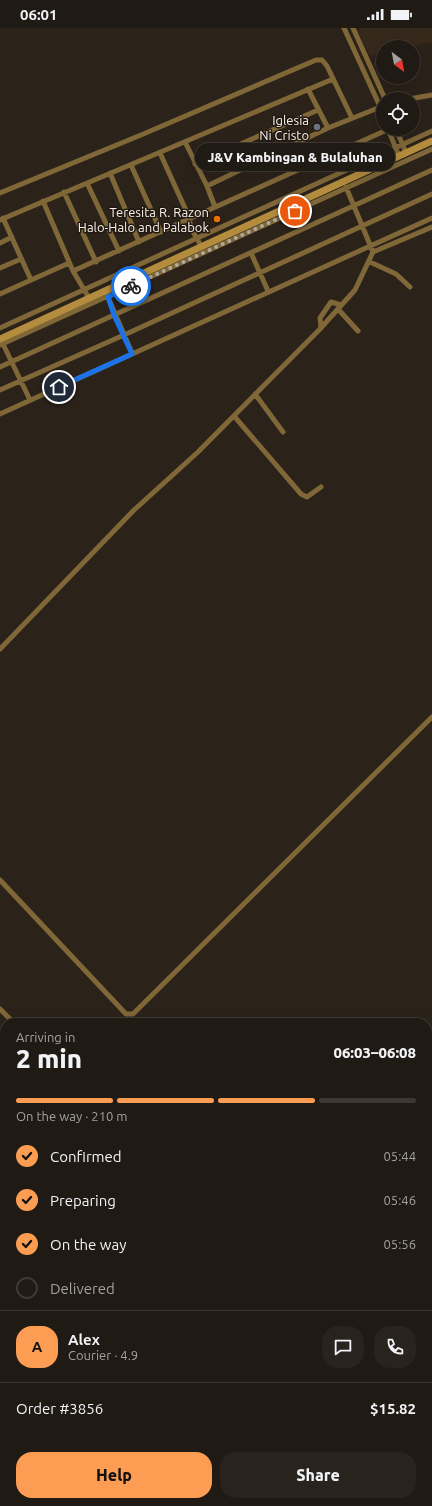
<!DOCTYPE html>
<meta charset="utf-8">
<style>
body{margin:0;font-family:Ubuntu,sans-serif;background:#28231d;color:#f1f3f6;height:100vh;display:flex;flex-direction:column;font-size:15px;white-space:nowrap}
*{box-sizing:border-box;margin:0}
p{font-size:13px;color:#a2a1a0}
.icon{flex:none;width:22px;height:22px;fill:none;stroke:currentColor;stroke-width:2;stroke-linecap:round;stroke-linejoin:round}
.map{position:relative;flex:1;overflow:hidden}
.sheet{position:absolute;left:0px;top:990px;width:432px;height:488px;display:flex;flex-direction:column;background:#201a14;border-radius:16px 16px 0 0;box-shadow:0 4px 16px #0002,0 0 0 1px #3d3834}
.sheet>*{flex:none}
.needle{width:26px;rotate:148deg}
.buttons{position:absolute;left:376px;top:12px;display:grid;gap:8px}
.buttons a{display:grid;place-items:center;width:44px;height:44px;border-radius:50%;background:#201a14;box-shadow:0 4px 16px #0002,0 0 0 1px #3d3834;font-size:20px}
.pin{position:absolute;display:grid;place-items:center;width:34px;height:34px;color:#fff;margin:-17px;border:2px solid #fff;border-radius:50%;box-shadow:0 1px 4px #0007}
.courier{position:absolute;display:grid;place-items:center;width:40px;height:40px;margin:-20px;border:3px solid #1a73e8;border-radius:50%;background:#fff;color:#222;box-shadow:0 1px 5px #0007}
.bubble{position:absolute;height:28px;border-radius:14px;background:#201a14;box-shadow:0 4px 16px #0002,0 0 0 1px #3d3834;font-size:13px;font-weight:800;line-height:28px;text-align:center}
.headline em{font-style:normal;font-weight:800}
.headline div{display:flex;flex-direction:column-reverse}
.headline{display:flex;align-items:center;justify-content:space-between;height:68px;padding:0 16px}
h1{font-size:26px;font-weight:800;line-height:30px}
.bar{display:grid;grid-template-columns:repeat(4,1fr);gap:6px 4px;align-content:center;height:48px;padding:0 16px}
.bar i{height:5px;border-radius:3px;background:#3d3834}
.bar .on{background:#fd9d54}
.bar p{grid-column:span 4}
.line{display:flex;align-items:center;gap:10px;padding:0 16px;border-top:1px solid #3d3834}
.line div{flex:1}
.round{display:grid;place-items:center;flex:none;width:42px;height:42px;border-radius:16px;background:#28231d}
ol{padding:0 16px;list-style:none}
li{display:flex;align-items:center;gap:12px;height:44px}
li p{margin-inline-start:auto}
li .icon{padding:4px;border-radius:50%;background:#fd9d54;color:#111;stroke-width:4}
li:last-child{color:#a2a1a0}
li i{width:22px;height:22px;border:2px solid #3d3834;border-radius:50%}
.primary-button{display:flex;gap:8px;margin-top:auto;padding:8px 16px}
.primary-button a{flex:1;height:46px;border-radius:16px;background:#fd9d54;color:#111;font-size:16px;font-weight:800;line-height:46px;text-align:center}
.primary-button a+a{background:#28231d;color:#f1f3f6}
.status{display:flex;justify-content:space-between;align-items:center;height:28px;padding:0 20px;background:#201a14;direction:ltr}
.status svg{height:11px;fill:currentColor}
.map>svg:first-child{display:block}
.built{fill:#36281b}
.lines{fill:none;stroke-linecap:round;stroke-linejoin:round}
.stream{stroke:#517998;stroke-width:1.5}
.street{stroke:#7f6738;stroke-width:5}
.secondary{stroke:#b38d3d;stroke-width:7}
.done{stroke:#b0a9a2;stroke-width:4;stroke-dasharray:0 7.2}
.route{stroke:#1a73e8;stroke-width:5}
.worship-dot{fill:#6b7280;stroke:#221911;stroke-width:1.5}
.food-dot{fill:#e8710a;stroke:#221911;stroke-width:1.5}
.labels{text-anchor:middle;stroke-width:3;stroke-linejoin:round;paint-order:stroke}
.poi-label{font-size:13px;fill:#f7f1eb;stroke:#221911;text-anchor:end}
</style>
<div class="status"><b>06:01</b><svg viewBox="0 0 49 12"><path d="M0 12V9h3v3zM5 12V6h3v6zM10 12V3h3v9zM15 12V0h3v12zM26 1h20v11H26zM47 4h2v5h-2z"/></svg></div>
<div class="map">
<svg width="432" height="1478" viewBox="0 0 432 1478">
<rect width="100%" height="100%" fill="#2b221a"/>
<path class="built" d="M 360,0 L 432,0 L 432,14 L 410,19 L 383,19 L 383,25 L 370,28 L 358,4 Z"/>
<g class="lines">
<path class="stream" d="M 0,1083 L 5,1089
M 0,1451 L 5,1450"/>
<path class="street" d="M 344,0 L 383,85
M 353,0 L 385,71
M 308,61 L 328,100
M 409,71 L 432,67
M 388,101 L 399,128
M 396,101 L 406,125
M 185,114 L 207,158 L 215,179
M 160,125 L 189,189 L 191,200 L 201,218
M 195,136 L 318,82
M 131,137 L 161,204
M 110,145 L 139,214
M 87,155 L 119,223
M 207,158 L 328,100 L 383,78
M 64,164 L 96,234
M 0,165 L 141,107 L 316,32 L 322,32 L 327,38 L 352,90
M 43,173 L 73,243 L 89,270
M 3,190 L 31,252
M 0,192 L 333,51
M 0,215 L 12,209
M 373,224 L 432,199
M 251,225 L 268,263
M 370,234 L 396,246 L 410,259
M 0,240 L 21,231
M 73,243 L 389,101
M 0,266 L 69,235
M 107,267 L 132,325
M 338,281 L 358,303
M 321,299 L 320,290 L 331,274 L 341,277
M 0,300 L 432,103
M 3,316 L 30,372
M 0,317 L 432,121
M 0,339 L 432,142
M 0,362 L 124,307 L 432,166
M 255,366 L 283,404
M 0,386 L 432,190
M 234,388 L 301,466 L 307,469 L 321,459
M 0,621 L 134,482 L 198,424 L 319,302 L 355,262 L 373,224 L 346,159
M 0,852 L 126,986 L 133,986 L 432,689
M 0,981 L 14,995
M 0,1012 L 5,1017
M 0,1042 L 5,1047
M 427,1056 L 432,1051
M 0,1075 L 5,1081
M 427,1088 L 432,1084
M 427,1106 L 432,1111
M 427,1144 L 432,1149
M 427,1268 L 432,1263
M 427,1315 L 432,1308
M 427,1355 L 432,1348
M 427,1405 L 432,1409
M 427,1450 L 432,1444
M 285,1473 L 289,1478
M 371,1473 L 376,1478
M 308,1478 L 315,1473
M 403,1478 L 408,1473"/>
<path class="secondary" d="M 0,311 L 432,113
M 427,1402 L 432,1395
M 358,1478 L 365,1473"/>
</g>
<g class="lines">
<path class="done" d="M 131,258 L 295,183"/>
<path class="route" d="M 59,359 L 132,326 L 114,287 L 108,269 L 131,258"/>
</g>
<circle class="worship-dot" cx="317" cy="99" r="4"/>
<circle class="food-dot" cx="217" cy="191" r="4"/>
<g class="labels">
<g class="poi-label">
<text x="309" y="97">Iglesia<tspan x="309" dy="15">Ni Cristo</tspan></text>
<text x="209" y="189">Teresita R. Razon<tspan x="209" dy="15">Halo-Halo and Palabok</tspan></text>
</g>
</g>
</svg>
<div class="buttons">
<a><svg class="needle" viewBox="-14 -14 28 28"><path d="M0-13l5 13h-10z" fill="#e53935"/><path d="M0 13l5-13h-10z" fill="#a2a1a0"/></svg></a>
<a><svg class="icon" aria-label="locate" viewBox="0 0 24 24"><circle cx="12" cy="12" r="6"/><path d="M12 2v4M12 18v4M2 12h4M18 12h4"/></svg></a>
</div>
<div class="pin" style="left:295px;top:183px;background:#ea580c"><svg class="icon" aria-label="bag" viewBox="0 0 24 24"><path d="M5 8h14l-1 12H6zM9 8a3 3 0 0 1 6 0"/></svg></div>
<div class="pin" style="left:59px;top:359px;background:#1f2937"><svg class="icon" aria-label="home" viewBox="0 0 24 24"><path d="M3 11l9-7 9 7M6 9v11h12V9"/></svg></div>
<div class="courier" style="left:131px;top:258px"><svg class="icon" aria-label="bike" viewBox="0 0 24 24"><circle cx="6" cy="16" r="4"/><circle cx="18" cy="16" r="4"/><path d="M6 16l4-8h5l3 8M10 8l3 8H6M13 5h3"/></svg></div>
<div class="bubble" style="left:195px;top:115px;width:200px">J&amp;V Kambingan &amp; Bulaluhan</div>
<section class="sheet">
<div class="headline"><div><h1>2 min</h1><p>Arriving in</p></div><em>06:03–06:08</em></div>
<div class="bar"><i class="on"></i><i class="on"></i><i class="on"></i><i></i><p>On the way · 210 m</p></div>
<ol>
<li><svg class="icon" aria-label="check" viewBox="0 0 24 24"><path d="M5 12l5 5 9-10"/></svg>Confirmed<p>05:44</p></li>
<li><svg class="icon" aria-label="check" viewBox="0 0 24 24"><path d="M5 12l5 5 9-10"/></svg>Preparing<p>05:46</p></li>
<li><svg class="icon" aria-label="check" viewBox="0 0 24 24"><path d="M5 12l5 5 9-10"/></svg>On the way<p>05:56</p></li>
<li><i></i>Delivered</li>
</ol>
<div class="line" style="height:72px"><b class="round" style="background:#fd9d54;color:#111">A</b><div><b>Alex</b><p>Courier · 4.9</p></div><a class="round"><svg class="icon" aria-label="chat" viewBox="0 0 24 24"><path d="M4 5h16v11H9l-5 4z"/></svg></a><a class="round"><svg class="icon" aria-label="phone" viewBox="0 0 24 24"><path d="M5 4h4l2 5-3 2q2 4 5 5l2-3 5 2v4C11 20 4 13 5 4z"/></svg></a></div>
<div class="line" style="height:52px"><div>Order #3856</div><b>$15.82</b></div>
<div class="primary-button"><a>Help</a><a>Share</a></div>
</section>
</div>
